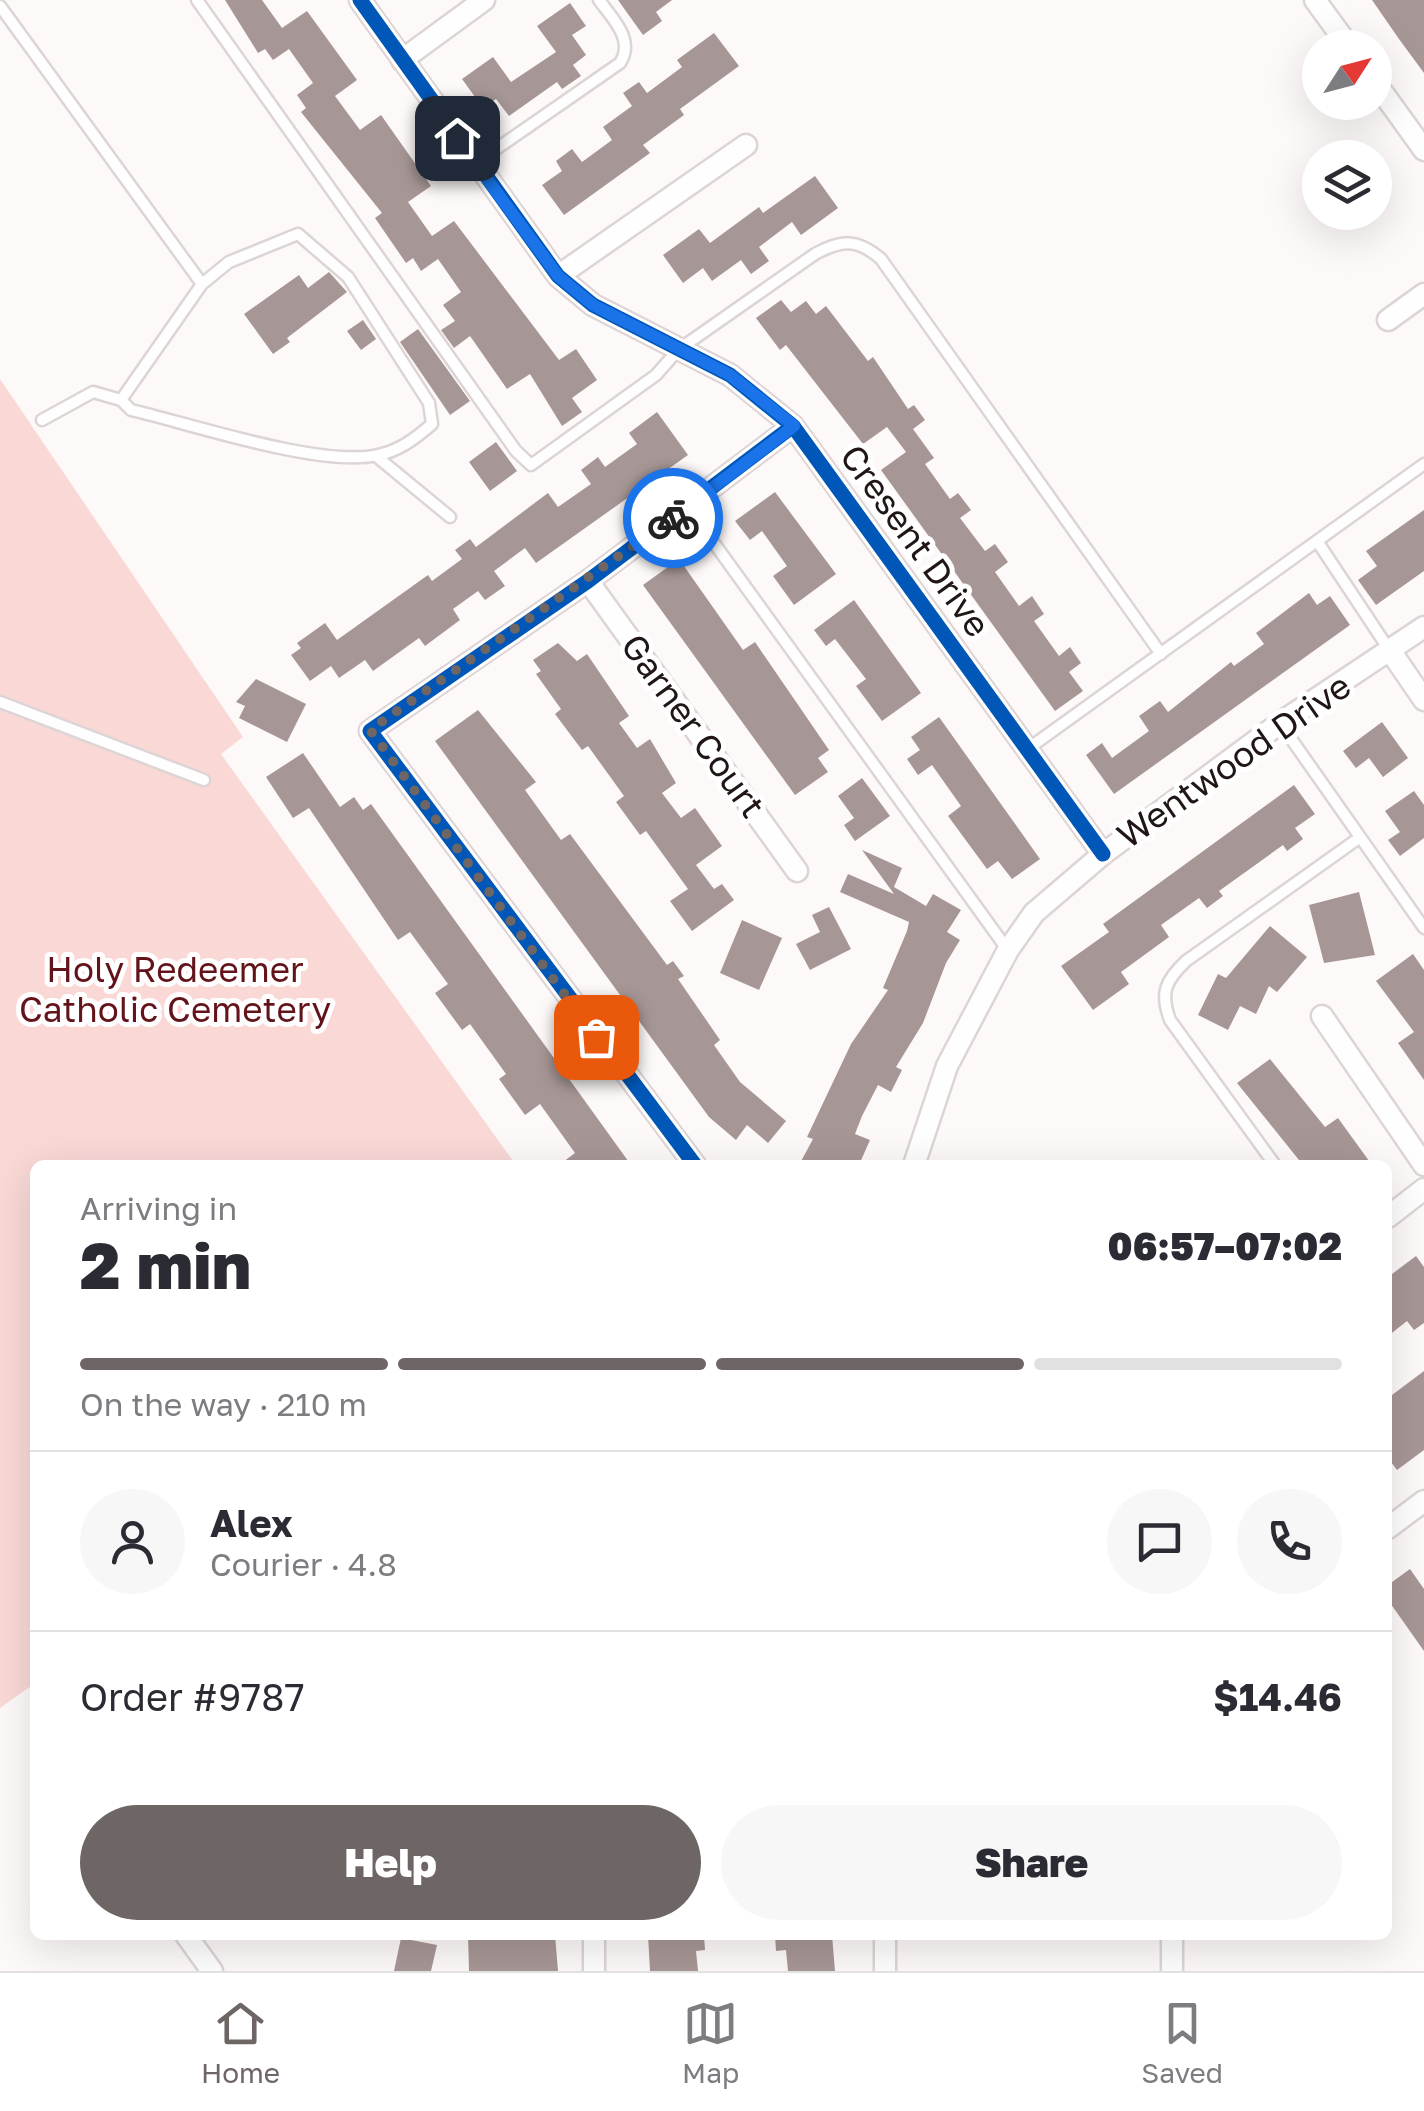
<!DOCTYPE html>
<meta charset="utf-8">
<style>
body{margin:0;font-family:"Golos Text",sans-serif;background:#f7f7f7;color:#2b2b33;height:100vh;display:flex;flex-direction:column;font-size:38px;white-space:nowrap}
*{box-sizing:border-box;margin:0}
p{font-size:32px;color:#7c7c81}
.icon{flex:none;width:55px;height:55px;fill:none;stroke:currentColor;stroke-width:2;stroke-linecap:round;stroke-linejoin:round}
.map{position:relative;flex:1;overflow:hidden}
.side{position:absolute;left:30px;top:1160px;width:1362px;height:780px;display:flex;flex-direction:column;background:#fff;border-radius:15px;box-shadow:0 10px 40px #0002}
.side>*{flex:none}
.needle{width:65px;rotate:54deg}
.controls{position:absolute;left:1302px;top:30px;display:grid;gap:20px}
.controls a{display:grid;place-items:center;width:90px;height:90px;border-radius:50%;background:#fff;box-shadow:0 10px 40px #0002;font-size:50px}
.pin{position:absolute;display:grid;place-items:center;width:85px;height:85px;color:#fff;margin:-42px;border-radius:20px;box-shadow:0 5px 15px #0006}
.courier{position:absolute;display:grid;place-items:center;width:100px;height:100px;margin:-50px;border:8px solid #1a73e8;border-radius:50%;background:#fff;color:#222;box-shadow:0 2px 12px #0007}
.summary em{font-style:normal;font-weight:800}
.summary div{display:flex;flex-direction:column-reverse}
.summary{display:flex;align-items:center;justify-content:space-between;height:170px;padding:0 50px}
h1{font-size:65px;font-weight:800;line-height:75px}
.bar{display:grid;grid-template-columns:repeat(4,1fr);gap:15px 10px;align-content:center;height:120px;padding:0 50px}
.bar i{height:12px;border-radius:8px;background:#e1e1e2}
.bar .active{background:#6e6565}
.bar p{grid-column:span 4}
.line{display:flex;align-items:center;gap:25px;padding:0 50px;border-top:2px solid #e1e1e2}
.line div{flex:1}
.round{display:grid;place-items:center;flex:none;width:105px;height:105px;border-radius:52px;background:#f7f7f7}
.primary-button{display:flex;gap:20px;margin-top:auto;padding:20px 50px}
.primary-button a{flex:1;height:115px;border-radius:60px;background:#6e6565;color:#fff;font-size:40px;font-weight:800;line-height:115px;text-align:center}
.primary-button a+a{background:#f7f7f7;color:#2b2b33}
.tabs{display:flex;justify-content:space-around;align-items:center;height:140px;border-top:2px solid #e1e1e2;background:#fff;font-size:28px;color:#7c7c81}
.tabs a{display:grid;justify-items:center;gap:5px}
.tabs .active{color:#6e6565}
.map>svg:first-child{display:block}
.green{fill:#f9d8d6}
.building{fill:#a79696}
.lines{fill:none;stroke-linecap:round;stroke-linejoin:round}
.service-casing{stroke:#ddd5d5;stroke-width:15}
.minor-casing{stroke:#ddd5d5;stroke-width:25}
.service{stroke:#fffefe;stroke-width:10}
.minor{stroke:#fffefe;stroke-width:20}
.cycleway-casing{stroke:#fff;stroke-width:21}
.cycleway{stroke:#0057b8;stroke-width:15}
.done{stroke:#6e6565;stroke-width:10;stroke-dasharray:0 18}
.route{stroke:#1a73e8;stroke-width:12}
.labels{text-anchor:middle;stroke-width:10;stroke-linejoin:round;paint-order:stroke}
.street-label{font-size:35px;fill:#211616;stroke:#fff}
.park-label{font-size:35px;fill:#63131a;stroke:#fff}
</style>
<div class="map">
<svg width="1424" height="1971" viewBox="0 0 1424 1971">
<rect width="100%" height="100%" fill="#fdf9f8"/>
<path class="green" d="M 0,379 L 243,737 L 221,754 L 516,1165 L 35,1165 L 35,1683 L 0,1708 Z"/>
<path class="building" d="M 225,0 L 262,0 L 282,28 L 307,11 L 357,80 L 335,96 L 360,130 L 381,115 L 431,186 L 408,202 L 432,236 L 454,221 L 559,360 L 576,349 L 597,380 L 572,398 L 582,412 L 562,426 L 530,374 L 507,389 L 470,336 L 454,348 L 441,330 L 455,321 L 443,305 L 461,292 L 438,259 L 421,271 L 413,258 L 406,263 L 375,218 L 382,213 L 301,112 L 306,108 L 297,95 L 313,83 L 289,49 L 273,60 L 265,49 L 258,53 Z
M 618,0 L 672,0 L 656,12 L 662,21 L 643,35 Z
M 1372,0 L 1424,0 L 1424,73 L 1399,39 Z
M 570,3 L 586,26 L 572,35 L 586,55 L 573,65 L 581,76 L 562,89 L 557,82 L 509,116 L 496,99 L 483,108 L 462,79 L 493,57 L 511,82 L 556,52 L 537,26 Z
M 714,33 L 739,66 L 680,109 L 684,115 L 643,145 L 650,153 L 564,215 L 542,185 L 562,171 L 556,161 L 572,149 L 582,162 L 612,140 L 603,127 L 632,106 L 623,93 L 639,82 L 647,93 L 682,67 L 677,60 Z
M 815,176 L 838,208 L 801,235 L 792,222 L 759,247 L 769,261 L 751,274 L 741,260 L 712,281 L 703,268 L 683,283 L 663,255 L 699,229 L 710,243 L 759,207 L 763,213 Z
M 329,272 L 347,292 L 287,338 L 290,342 L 273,354 L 244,314 L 299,275 L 308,288 Z
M 781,300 L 791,312 L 806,301 L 816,314 L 826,306 L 868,361 L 873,357 L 908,409 L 914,405 L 925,420 L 913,429 L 934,458 L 925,464 L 950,499 L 958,493 L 971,510 L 960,518 L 985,551 L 995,544 L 1008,562 L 995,572 L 1019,606 L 1032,596 L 1044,614 L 1034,621 L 1059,656 L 1070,647 L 1081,663 L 1069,672 L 1083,691 L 1055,711 L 881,470 L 906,452 L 887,427 L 863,444 L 786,345 L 780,350 L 756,318 Z
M 363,320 L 376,339 L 361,350 L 347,331 Z
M 418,329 L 470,401 L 450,415 L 400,342 Z
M 657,412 L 688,455 L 536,563 L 525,548 L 494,571 L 505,586 L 485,600 L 478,591 L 453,609 L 460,620 L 425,646 L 419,638 L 373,671 L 365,660 L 339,678 L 331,666 L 310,681 L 291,655 L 301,648 L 297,643 L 325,623 L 337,640 L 428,575 L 432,581 L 462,559 L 455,550 L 470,539 L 476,547 L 548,493 L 558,507 L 591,484 L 581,470 L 598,457 L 605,467 L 637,444 L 629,433 Z
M 496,442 L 517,471 L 490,491 L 469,462 Z
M 775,492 L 836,574 L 794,605 L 773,576 L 787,566 L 762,531 L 750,540 L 735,521 Z
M 1424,510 L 1424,571 L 1376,605 L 1358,580 L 1377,566 L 1366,551 Z
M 679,559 L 743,650 L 755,642 L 829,750 L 818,758 L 828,772 L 795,795 L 643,585 Z
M 1309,593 L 1317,605 L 1330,596 L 1350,625 L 1114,794 L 1086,755 L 1102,743 L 1112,758 L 1149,731 L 1139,716 L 1160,701 L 1168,712 L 1231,662 L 1234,666 L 1264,644 L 1256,633 Z
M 854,600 L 921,693 L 882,721 L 856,686 L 866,679 L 835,639 L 826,646 L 814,630 Z
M 558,643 L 577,661 L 587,654 L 629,716 L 619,723 L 637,748 L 650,739 L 676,783 L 662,793 L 681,818 L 695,808 L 722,846 L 696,865 L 714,889 L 722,884 L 734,900 L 692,931 L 670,901 L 688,889 L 646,831 L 640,835 L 616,802 L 624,796 L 588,746 L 582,750 L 555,714 L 561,709 L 536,674 L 541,671 L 533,660 Z
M 256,679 L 306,704 L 287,742 L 239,718 L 245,706 L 236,702 Z
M 478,710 L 536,782 L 525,790 L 561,840 L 570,834 L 667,965 L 673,961 L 684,976 L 678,979 L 720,1040 L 714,1045 L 740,1082 L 786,1121 L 768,1143 L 747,1125 L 736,1140 L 709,1117 L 435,741 Z
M 939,717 L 1040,859 L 1012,879 L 998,861 L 987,869 L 948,816 L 961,806 L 932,765 L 918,775 L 907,759 L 920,750 L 911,737 Z
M 1382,722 L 1408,758 L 1383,777 L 1369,758 L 1356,768 L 1343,751 Z
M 303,753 L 340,807 L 354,797 L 363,810 L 371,804 L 631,1165 L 559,1165 L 575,1153 L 540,1104 L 525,1115 L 499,1079 L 506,1074 L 470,1024 L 462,1030 L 435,993 L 448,984 L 410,932 L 398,940 L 309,808 L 293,818 L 266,777 Z
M 862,778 L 890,816 L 855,841 L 844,825 L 854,818 L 838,796 Z
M 1294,785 L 1315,814 L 1295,828 L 1303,839 L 1287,851 L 1283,845 L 1219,891 L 1223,896 L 1207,908 L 1199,898 L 1161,925 L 1169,937 L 1121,972 L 1129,984 L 1093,1010 L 1061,966 L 1109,932 L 1103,924 Z
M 1414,791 L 1424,805 L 1424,838 L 1400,856 L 1388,840 L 1400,832 L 1385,811 Z
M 862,850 L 902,868 L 894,887 L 926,906 L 933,894 L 961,910 L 947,932 L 960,940 L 946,963 L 923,1023 L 896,1067 L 902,1070 L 891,1092 L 878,1085 L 862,1116 L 855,1134 L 870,1140 L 859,1165 L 799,1165 L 813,1139 L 807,1137 L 851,1044 L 888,990 L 883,988 L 907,931 L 909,922 L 840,892 L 848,874 L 894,894 Z
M 1359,892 L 1375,955 L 1324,963 L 1309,905 Z
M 829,907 L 851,949 L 810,970 L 796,944 L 820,932 L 812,915 Z
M 742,920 L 782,938 L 759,990 L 720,973 Z
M 1270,926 L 1307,957 L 1277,992 L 1269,986 L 1256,1014 L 1240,1006 L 1228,1030 L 1198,1015 L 1218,974 L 1226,978 Z
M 1413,954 L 1424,970 L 1424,1080 L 1398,1043 L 1414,1032 L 1376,981 Z
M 1270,1059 L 1325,1127 L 1338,1118 L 1372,1165 L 1303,1165 L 1237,1083 Z
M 1416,1256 L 1424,1267 L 1424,1323 L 1414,1330 L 1407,1321 L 1388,1336 L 1388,1277 Z
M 1424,1371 L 1424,1450 L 1397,1470 L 1388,1458 L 1388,1398 Z
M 1410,1569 L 1424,1589 L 1424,1651 L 1388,1600 L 1388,1585 Z
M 468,1935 L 555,1935 L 558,1971 L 469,1971 Z
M 648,1935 L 704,1935 L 705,1950 L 696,1951 L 698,1971 L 650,1971 Z
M 775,1935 L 832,1935 L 835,1971 L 788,1971 L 786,1950 L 776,1951 Z
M 401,1938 L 437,1945 L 431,1971 L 394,1971 Z"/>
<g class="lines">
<defs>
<path id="service" d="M 197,0 L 516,451 L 531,465 L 656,375 L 678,350 L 815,254 C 841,240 857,238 881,259 L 1161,654
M 0,6 L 202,284
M 476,163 L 620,63 C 635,40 613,19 599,0
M 42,420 L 93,392 L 121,400 L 202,284 L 229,262 L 298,234 L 348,277 L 429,403 L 432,424 C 416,438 399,451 378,455 C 321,468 192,424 131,410 L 121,400
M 376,456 L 450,517
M 688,507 L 1007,949
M 1317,541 L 1390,651
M 0,702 L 204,780
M 1280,723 L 1424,928
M 1029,748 L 1424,464
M 1275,1165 L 1170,1020 C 1160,993 1165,981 1186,961 L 1359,838"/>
<path id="minor" d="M 360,0 L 558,276 L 593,305 L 730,375 L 793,426 L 1103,854
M 1315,0 L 1350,48
M 402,60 L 484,0
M 1375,82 L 1424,150
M 558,276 L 746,145
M 1388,320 L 1424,294
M 588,581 L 797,871
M 1391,652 L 1424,700
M 1322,1016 L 1424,1165
M 695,1165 L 370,731 L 588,581 L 793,426
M 914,1165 L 947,1066 L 1008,950 L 1034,913 L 1103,854 L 1280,723 L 1424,627
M 1388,1217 L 1424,1189
M 1388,1528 L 1424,1501
M 186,1935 L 212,1971
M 594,1935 L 594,1971
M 885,1935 L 885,1971
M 1172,1935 L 1172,1971"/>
</defs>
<use href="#service" class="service-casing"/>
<use href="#minor" class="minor-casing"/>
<use href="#service" class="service"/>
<use href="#minor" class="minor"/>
<defs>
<path id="cycleway" d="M 360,0 L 558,276 L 593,305 L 730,375 L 793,426 L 1103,854
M 695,1165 L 370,731 L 588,581 L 793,426"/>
</defs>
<use href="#cycleway" class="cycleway-casing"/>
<use href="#cycleway" class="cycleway"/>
</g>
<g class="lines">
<path class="done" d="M 596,1037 L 370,730 L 673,518"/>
<path class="route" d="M 457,138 L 558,276 L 593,305 L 730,375 L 794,426 L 673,518"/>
</g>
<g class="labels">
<g class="street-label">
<text transform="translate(915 541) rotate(54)" y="12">Cresent Drive</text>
<text transform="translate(693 726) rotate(54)" y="12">Garner Court</text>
<text transform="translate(1234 761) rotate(-35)" y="12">Wentwood Drive</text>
</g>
<g class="park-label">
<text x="175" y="982">Holy Redeemer<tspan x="175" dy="40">Catholic Cemetery</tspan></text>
</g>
</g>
</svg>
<div class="controls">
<a><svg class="needle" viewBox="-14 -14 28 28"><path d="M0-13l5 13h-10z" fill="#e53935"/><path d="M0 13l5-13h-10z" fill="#7c7c81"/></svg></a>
<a><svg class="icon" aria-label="layers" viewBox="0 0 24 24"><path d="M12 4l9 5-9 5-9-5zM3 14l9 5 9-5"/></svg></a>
</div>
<div class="pin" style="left:596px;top:1037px;background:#ea580c"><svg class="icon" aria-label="bag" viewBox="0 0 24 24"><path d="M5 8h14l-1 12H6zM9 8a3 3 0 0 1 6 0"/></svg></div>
<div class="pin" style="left:457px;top:138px;background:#1f2937"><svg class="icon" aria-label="home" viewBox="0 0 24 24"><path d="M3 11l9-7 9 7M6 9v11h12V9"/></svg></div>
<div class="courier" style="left:673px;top:518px"><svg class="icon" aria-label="bike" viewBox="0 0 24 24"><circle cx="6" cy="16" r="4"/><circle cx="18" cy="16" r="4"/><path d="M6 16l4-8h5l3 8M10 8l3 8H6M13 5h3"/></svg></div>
<section class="side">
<div class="summary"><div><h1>2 min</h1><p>Arriving in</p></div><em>06:57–07:02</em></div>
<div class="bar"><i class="active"></i><i class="active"></i><i class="active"></i><i></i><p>On the way · 210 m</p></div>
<div class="line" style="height:180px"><a class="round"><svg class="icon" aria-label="person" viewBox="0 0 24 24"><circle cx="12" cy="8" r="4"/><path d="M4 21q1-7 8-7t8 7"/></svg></a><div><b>Alex</b><p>Courier · 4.8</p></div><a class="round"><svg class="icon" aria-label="chat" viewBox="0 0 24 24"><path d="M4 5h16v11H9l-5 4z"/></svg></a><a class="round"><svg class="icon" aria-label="phone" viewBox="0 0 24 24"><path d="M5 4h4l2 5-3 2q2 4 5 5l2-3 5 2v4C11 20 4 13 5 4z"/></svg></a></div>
<div class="line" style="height:130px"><div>Order #9787</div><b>$14.46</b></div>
<div class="primary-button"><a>Help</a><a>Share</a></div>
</section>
</div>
<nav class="tabs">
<a class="active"><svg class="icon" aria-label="home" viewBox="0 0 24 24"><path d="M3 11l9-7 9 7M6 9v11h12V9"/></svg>Home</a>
<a><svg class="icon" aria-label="map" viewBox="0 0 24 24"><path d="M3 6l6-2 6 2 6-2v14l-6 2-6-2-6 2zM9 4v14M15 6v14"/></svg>Map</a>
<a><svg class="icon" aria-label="saved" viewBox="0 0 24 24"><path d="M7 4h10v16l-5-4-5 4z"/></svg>Saved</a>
</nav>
